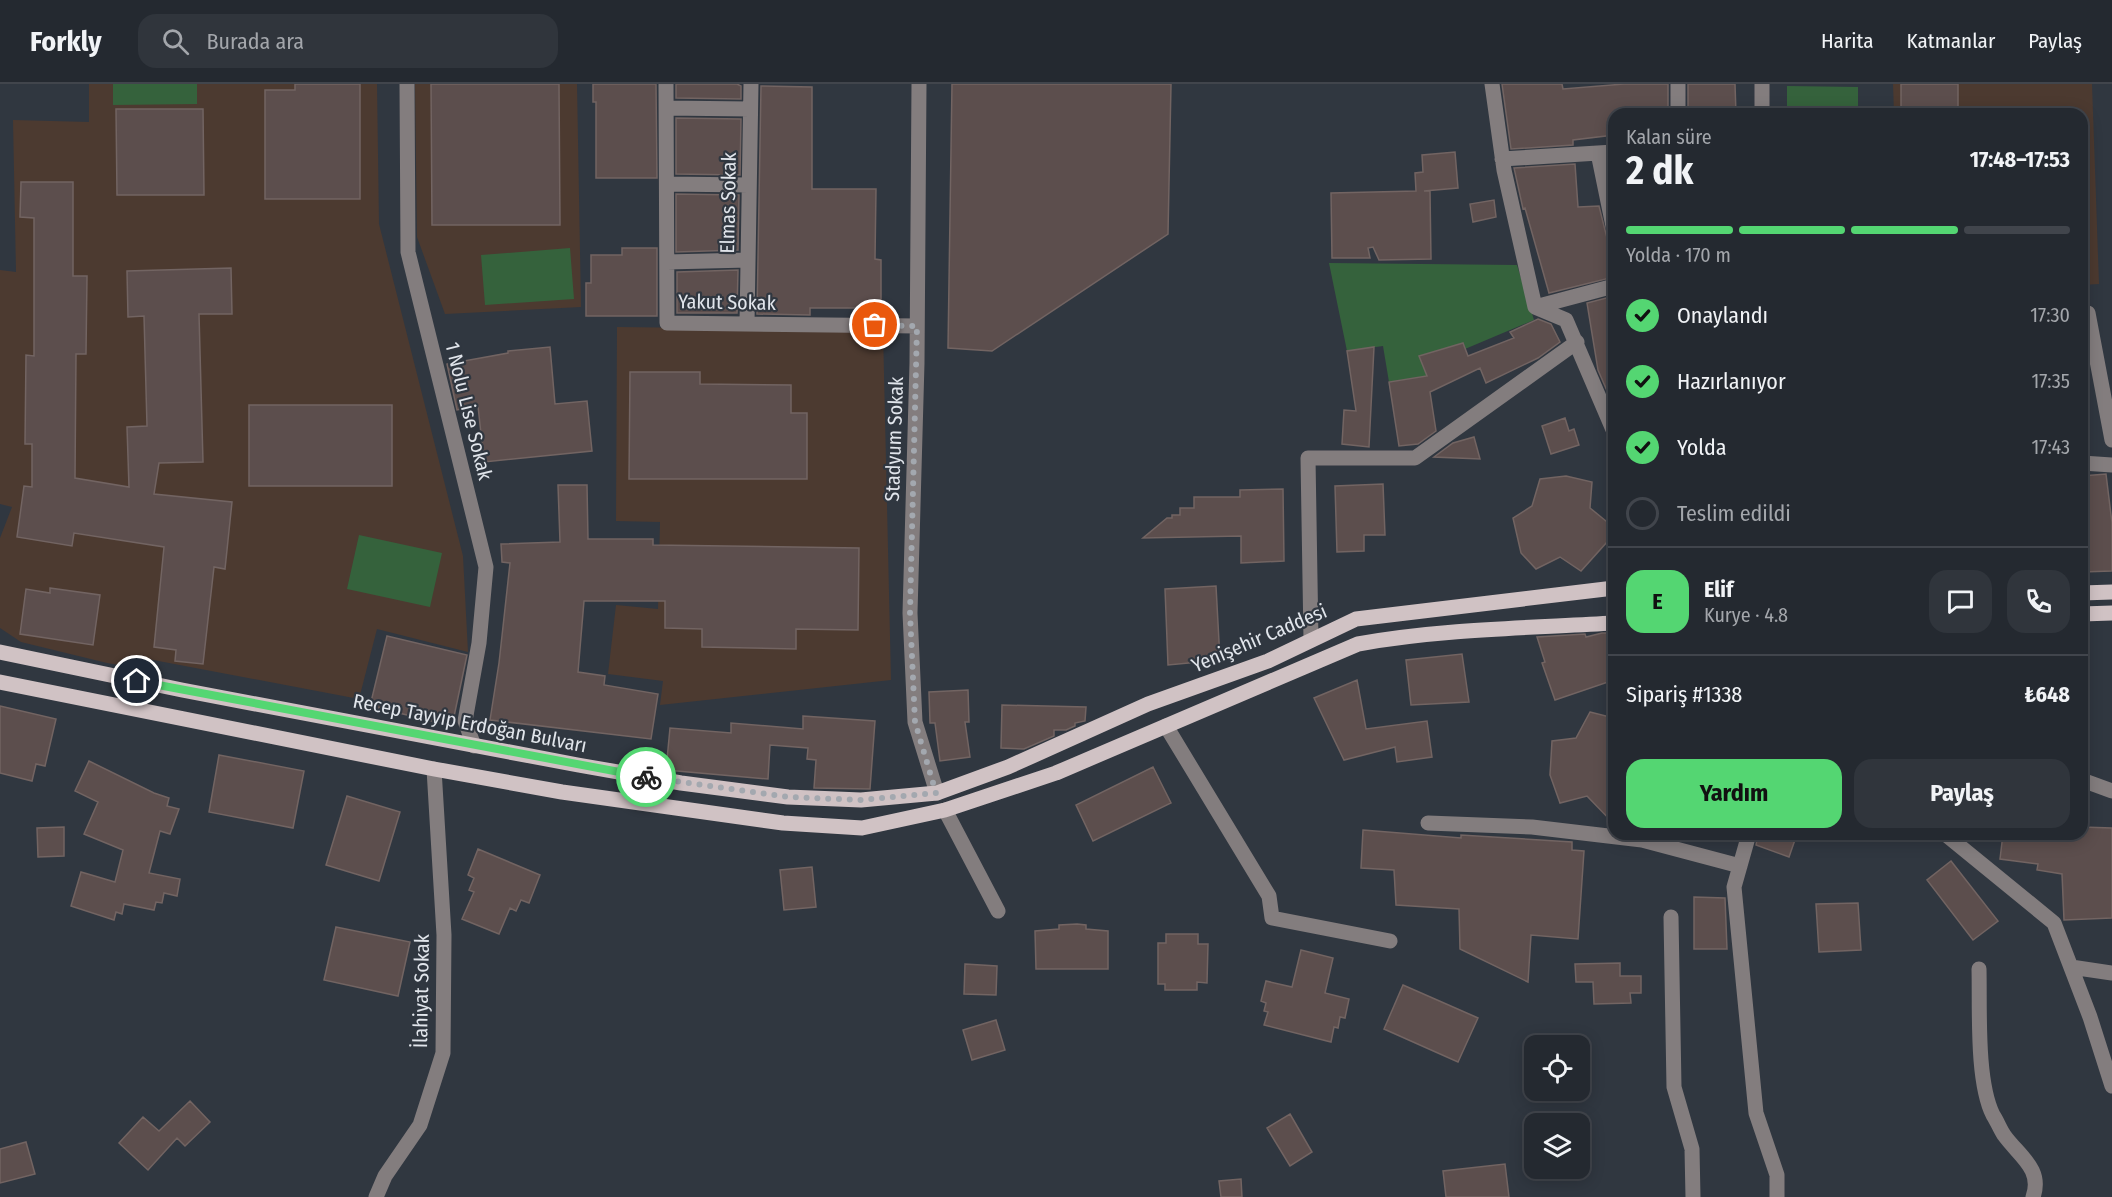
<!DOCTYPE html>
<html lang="tr">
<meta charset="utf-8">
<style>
body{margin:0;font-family:"Fira Sans Condensed",sans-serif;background:#30353c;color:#f1f3f6;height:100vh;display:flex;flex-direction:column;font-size:22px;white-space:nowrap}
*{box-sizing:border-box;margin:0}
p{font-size:20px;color:#a3a6ab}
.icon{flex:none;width:33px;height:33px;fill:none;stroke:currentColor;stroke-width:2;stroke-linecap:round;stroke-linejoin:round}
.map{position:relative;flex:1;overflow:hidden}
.panel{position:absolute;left:1608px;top:24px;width:480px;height:732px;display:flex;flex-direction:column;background:#242930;border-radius:18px;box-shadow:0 3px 15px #0003,0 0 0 2px #41454c}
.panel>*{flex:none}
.buttons{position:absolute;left:1524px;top:951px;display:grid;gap:12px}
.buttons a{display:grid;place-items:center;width:66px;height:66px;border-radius:12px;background:#242930;box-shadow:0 3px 15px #0003,0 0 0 2px #41454c;font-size:30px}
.pin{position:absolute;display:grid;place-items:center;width:51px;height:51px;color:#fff;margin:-26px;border:3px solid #fff;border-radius:50%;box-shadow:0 2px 6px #0007}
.courier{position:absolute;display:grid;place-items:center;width:60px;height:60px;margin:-30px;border:4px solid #54d672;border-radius:50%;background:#fff;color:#222;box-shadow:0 2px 8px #0007}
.summary em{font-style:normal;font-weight:700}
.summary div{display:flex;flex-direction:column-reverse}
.summary{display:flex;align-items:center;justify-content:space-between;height:102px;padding:0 18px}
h1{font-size:39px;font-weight:700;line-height:45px}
.bar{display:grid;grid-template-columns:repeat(4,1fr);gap:9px 6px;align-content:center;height:72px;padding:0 18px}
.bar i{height:8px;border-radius:4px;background:#41454c}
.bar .on{background:#54d672}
.bar p{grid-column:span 4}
.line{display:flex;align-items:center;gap:15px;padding:0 18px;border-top:2px solid #41454c}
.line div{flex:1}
.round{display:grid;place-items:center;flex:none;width:63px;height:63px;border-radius:18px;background:#30353c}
ol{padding:0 18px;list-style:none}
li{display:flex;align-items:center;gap:18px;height:66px}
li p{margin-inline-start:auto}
li .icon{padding:6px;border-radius:50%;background:#54d672;color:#111;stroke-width:4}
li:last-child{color:#a3a6ab}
li i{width:33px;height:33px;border:3px solid #41454c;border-radius:50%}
.action{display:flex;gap:12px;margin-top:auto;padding:12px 18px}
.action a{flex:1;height:69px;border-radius:18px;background:#54d672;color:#111;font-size:24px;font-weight:700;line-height:69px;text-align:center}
.action a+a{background:#30353c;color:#f1f3f6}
header{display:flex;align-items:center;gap:36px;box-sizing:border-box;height:84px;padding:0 30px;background:#242930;border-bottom:2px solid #41454c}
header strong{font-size:28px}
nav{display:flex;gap:33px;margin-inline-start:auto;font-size:21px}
.search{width:420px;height:54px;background:#30353c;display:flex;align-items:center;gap:15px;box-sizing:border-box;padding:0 21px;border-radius:18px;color:#a3a6ab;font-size:22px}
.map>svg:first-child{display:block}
.education{fill:#4c3a30}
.green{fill:#35623c}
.building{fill:#5c4e4d;stroke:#726462;stroke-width:1.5}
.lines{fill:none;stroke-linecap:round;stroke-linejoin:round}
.minor{stroke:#837d7e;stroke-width:15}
.major{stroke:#d0c2c4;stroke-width:15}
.done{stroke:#a3a8af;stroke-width:6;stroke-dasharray:0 10.8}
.route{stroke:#54d672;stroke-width:8}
.labels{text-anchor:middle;stroke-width:4.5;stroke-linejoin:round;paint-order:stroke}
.street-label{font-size:20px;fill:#e1e5eb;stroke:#303740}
</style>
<header>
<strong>Forkly</strong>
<div class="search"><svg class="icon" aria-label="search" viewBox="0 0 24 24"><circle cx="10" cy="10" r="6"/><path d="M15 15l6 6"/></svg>Burada ara</div>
<nav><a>Harita</a><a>Katmanlar</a><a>Paylaş</a></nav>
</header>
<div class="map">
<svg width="2112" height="1113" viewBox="0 0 2112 1113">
<rect width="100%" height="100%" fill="#303740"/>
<path class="education" d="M 89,0 L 377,0 L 379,140 L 463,472 L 468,568 L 377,545 L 359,615 L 148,575 L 137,584 L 107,579 L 21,558 L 0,544 L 0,454 L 12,423 L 0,420 L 0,186 L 16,188 L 13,36 L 89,38 Z
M 415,0 L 577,0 L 581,223 L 445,230 L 417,153 Z
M 1893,0 L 2092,0 L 2099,200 L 2082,201 L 2082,30 L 1894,30 Z
M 617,243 L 883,246 L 891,596 L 660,621 L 663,597 L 608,590 L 616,521 L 658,525 L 660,438 L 616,437 Z"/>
<path class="green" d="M 113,0 L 197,0 L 197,20 L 113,21 Z
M 1787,2 L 1858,3 L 1858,30 L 1787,30 Z
M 570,164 L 574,215 L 485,221 L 481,171 Z
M 1329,179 L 1517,181 L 1534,236 L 1465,265 L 1463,259 L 1419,272 L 1427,292 L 1389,298 L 1383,262 L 1347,267 Z
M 359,451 L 442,469 L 430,523 L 347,505 Z"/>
<path class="building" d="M 295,0 L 360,0 L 360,115 L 265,115 L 265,6 L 295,6 Z
M 431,0 L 559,0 L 560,141 L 432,141 Z
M 593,0 L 656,0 L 657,94 L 596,94 L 596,18 L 593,18 Z
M 676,0 L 737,0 L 741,2 L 741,15 L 676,14 Z
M 952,0 L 1171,0 L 1168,150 L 992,267 L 948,264 Z
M 1502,0 L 1562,0 L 1563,5 L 1624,0 L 1668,0 L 1668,30 L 1614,30 L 1614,51 L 1573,56 L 1573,61 L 1511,65 Z
M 1688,0 L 1735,0 L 1736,30 L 1688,30 Z
M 1901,0 L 1958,0 L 1958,30 L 1901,30 Z
M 761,2 L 812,3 L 812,105 L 876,105 L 875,175 L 881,176 L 881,224 L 810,224 L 810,231 L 757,230 Z
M 116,25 L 203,25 L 204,111 L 117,111 Z
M 676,34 L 741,35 L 740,91 L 676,90 Z
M 1455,68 L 1458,104 L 1424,107 L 1430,107 L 1431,175 L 1379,176 L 1373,163 L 1368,164 L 1370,174 L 1332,174 L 1331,109 L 1416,107 L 1415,89 L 1423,88 L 1422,71 Z
M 1575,80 L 1578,123 L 1599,122 L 1614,182 L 1614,193 L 1549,209 L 1525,124 L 1523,125 L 1514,84 Z
M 21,98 L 73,98 L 73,192 L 87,192 L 86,270 L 76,270 L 75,394 L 129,403 L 127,343 L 147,342 L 144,232 L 128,233 L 127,187 L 231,184 L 232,230 L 199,230 L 203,378 L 159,379 L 154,410 L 232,418 L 225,485 L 214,483 L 203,580 L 175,577 L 176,566 L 154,563 L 164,463 L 74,449 L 72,462 L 17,453 L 24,402 L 32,403 L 32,360 L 25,360 L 26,271 L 34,272 L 34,134 L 20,133 Z
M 676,110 L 739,111 L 738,166 L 676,168 Z
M 1494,116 L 1496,133 L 1473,138 L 1470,120 Z
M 622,164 L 657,164 L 657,232 L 586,232 L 586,199 L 591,199 L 591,171 L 622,171 Z
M 738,186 L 737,229 L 677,229 L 677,188 Z
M 1614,212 L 1614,323 L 1598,286 L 1587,219 Z
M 1538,235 L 1551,240 L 1560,258 L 1538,274 L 1486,299 L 1480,284 L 1430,308 L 1436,347 L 1418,360 L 1399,362 L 1389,298 L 1427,292 L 1419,272 L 1463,259 L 1468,272 L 1514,254 L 1510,248 Z
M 550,263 L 555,320 L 587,317 L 592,367 L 484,378 L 478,322 L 457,326 L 447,280 L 508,269 L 508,267 Z
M 1374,263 L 1369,363 L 1342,360 L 1344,326 L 1356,327 L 1347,267 Z
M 630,288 L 700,288 L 700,300 L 791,301 L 791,329 L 807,329 L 807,395 L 629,395 Z
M 249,321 L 392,321 L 392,402 L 249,402 Z
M 1565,334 L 1569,347 L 1574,345 L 1579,361 L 1551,370 L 1542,342 Z
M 1474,353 L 1480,375 L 1434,373 L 1453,359 Z
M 2106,390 L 2112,439 L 2112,487 L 2082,488 L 2082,392 Z
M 1566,392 L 1592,398 L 1590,424 L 1612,442 L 1607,458 L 1581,487 L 1560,473 L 1536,485 L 1521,469 L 1513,434 L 1532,422 L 1540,395 Z
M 1383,400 L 1385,451 L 1364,451 L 1364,467 L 1337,468 L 1335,402 Z
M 558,401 L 587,401 L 588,455 L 653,455 L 653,461 L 859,464 L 858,546 L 796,545 L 796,565 L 702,563 L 702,545 L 665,544 L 665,517 L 584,517 L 578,588 L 605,592 L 604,601 L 658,610 L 651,655 L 490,636 L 499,579 L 510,479 L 502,478 L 501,460 L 560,458 Z
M 1283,405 L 1284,477 L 1241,479 L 1241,452 L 1143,454 L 1167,434 L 1172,434 L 1172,431 L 1180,431 L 1180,424 L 1194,424 L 1194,413 L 1240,413 L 1240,406 Z
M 1216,502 L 1220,576 L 1168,581 L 1165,505 Z
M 50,504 L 100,511 L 93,561 L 20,550 L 26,505 L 50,509 Z
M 1602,549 L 1614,549 L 1614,596 L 1555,616 L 1542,579 L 1545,578 L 1537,553 L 1585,550 L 1586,553 Z
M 387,552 L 467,571 L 452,642 L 370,622 Z
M 1462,570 L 1469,618 L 1411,621 L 1406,576 Z
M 1357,596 L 1366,645 L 1427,637 L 1432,673 L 1397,678 L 1395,663 L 1344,676 L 1314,614 Z
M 968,606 L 969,638 L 965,638 L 970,673 L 940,677 L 935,639 L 930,639 L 929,608 Z
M 1002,621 L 1086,623 L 1085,637 L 1075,639 L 1075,642 L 1066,646 L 1054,646 L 1054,652 L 1024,665 L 1001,664 Z
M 0,622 L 56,635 L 45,682 L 36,680 L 32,697 L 0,689 Z
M 1590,628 L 1614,634 L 1614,740 L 1587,712 L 1560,719 L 1550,691 L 1552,657 L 1576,654 Z
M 803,632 L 875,637 L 870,705 L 814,704 L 816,676 L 807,675 L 808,664 L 770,661 L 768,695 L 666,686 L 670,644 L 731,649 L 731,639 L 803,645 Z
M 219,671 L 304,687 L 293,744 L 209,728 Z
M 89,677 L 154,709 L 169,714 L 167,722 L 179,725 L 170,750 L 160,747 L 149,789 L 180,795 L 177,812 L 164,809 L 162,819 L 156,818 L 154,826 L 124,820 L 122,830 L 116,828 L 114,836 L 71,822 L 81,788 L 115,798 L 123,766 L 84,750 L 98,718 L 75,707 Z
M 1153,683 L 1171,719 L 1093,757 L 1076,721 Z
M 347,712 L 400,728 L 379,797 L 326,781 Z
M 64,743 L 64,772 L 38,773 L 37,744 Z
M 2082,743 L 2112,744 L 2112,834 L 2064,836 L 2062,790 L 2037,786 L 2038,780 L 2000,775 L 2003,750 L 2082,750 Z
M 1363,746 L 1461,754 L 1461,751 L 1572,758 L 1572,766 L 1584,767 L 1578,855 L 1531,851 L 1528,898 L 1460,865 L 1459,825 L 1396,821 L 1394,786 L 1361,784 Z
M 1758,750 L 1797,750 L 1789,773 L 1756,761 Z
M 478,765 L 540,791 L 529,819 L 521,816 L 516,827 L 510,824 L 499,850 L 462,835 L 474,808 L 469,806 L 474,794 L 468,791 Z
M 1951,777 L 1998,837 L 1973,856 L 1927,796 Z
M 812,783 L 816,823 L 784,826 L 780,786 Z
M 1694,813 L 1725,814 L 1727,865 L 1694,865 Z
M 1858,819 L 1861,866 L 1819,868 L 1816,820 Z
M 1077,840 L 1086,841 L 1086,845 L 1108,847 L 1108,885 L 1036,885 L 1035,847 L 1059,845 L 1059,841 Z
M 336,843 L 410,858 L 398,912 L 324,896 Z
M 1166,850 L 1198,850 L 1198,860 L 1208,860 L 1207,899 L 1197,898 L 1197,906 L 1165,906 L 1165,900 L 1158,900 L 1158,859 L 1166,859 Z
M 1301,866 L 1333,874 L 1325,909 L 1349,915 L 1345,934 L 1340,933 L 1338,944 L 1334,943 L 1331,958 L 1264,941 L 1268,928 L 1264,927 L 1266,919 L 1261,917 L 1266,897 L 1292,903 Z
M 1620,879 L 1620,892 L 1641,892 L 1641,909 L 1630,909 L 1631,919 L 1594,920 L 1593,898 L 1576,898 L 1575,880 Z
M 965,880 L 997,882 L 996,911 L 964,910 Z
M 1403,901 L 1478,934 L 1458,978 L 1384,945 Z
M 996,936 L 1005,966 L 972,976 L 963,946 Z
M 190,1017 L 210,1038 L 185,1062 L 177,1054 L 148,1086 L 119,1059 L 143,1033 L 159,1047 Z
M 1290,1030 L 1312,1068 L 1290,1082 L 1267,1044 Z
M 26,1058 L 35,1090 L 0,1099 L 0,1065 Z
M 1505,1080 L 1509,1113 L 1446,1113 L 1443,1087 Z
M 1241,1095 L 1242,1113 L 1221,1113 L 1219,1097 Z"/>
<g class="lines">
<path class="minor" d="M 407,0 L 408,168 L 486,483 L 479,559 L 465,637 L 474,662
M 666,0 L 667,239 L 917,242
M 919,0 L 917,279 L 910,529 L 915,638 L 937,709
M 1492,0 L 1504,86 L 1535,223 L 1614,202
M 1678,0 L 1678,30
M 1762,0 L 1762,30
M 666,24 L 750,25
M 1598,69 L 1614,147
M 1502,75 L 1614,68
M 667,100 L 749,101
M 667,178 L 748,176
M 1535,223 L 1566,236 L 1614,348
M 2082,229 L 2088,229 L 2112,356
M 747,239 L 751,0
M 2082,379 L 2112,381
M 1311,556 L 1308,374 L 1415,374 L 1577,258
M 1166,642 L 1269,812 L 1272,834 L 1390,857
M 2082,696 L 2112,707
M 945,726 L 998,827
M 1428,739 L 1532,743 L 1642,756 L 1740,782
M 1749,750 L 1734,803 L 1756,1029 L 1777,1091 L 1777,1113
M 1945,750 L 2054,839 L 2090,933 L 2112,1002
M 1671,833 L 1674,1003 L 1692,1065 L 1693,1113
M 2071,883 L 2112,889
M 1979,885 C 1980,924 1976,997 1993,1031 C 1997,1037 2000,1045 2004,1051 C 2019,1072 2043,1085 2033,1113
M 376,1113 L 385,1092 L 420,1041 L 443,969 L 444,851 L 434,685"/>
<path class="major" d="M 2082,509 L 2112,508
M 2082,530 L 2112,529
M 0,568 L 182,606 L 578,681 L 681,699 L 788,713 L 861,716 L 937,709 L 1008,683 L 1148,620 L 1268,577 L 1356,535 L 1614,504
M 0,598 L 434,685 L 562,708 L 783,739 L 862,744 L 945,726 L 1056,689 L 1358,560 C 1442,545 1529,544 1614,539"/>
</g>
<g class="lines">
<path class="done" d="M 646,693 L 788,713 L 861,716 L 936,709 L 915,638 L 910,529 L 917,242 L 875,241"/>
<path class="route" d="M 137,597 L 646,693"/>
</g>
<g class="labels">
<g class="street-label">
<text transform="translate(728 119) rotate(-89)" y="7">Elmas Sokak</text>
<text transform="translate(727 218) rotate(1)" y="7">Yakut Sokak</text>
<text transform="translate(469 327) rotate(76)" y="7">1 Nolu Lise Sokak</text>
<text transform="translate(894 355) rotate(-88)" y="7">Stadyum Sokak</text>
<text transform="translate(1259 554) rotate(-23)" y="7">Yenişehir Caddesi</text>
<text transform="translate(470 639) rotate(11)" y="7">Recep Tayyip Erdoğan Bulvarı</text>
<text transform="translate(421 907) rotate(-89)" y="7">İlahiyat Sokak</text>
</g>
</g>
</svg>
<div class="buttons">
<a><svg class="icon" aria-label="locate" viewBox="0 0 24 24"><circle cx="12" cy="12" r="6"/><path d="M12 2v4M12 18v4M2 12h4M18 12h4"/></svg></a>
<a><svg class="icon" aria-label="layers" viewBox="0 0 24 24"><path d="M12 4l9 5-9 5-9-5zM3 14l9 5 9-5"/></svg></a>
</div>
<div class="pin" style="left:875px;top:241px;background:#ea580c"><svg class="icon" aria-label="bag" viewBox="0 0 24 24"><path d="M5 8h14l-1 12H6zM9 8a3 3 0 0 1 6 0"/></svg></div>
<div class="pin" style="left:137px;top:597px;background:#1f2937"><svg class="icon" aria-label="home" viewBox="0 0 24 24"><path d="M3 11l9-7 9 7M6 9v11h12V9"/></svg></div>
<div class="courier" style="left:646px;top:693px"><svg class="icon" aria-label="bike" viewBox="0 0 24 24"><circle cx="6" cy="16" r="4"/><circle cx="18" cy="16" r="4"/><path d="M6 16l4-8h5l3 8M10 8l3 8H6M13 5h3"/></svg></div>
<section class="panel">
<div class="summary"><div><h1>2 dk</h1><p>Kalan süre</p></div><em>17:48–17:53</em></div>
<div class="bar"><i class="on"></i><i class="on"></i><i class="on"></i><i></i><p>Yolda · 170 m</p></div>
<ol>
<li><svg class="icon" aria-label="check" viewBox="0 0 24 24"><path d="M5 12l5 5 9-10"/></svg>Onaylandı<p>17:30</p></li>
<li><svg class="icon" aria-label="check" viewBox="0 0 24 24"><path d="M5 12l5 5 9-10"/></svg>Hazırlanıyor<p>17:35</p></li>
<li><svg class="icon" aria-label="check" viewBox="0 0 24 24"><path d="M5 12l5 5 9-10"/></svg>Yolda<p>17:43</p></li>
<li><i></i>Teslim edildi</li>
</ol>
<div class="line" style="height:108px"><b class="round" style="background:#54d672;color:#111">E</b><div><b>Elif</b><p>Kurye · 4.8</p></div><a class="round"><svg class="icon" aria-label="chat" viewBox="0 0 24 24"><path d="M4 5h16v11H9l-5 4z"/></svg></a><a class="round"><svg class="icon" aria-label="phone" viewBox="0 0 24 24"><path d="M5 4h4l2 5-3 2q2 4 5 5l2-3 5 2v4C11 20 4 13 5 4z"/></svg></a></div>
<div class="line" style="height:78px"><div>Sipariş #1338</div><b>₺648</b></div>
<div class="action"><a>Yardım</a><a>Paylaş</a></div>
</section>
</div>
